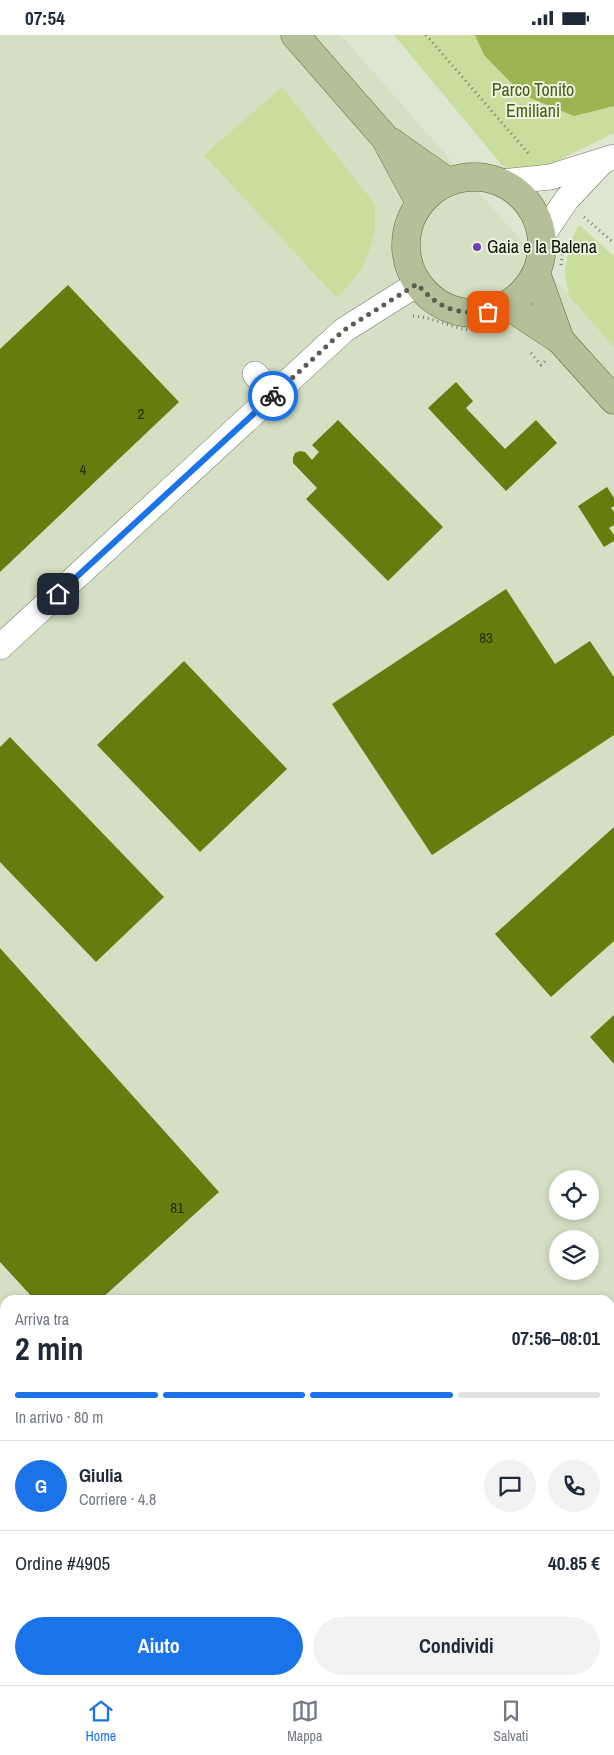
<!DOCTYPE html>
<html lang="it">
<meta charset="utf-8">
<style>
body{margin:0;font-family:"Archivo Narrow",sans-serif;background:#f2f2f3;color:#1f2937;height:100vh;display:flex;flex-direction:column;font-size:19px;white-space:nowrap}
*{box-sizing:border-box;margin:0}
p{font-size:16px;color:#747a83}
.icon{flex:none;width:28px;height:28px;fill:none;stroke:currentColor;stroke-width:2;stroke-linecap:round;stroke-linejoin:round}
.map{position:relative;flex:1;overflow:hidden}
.panel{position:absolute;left:0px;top:1260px;width:615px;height:390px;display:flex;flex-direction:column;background:#fff;border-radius:15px 15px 0 0;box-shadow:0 2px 8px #0003}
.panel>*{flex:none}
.fabs{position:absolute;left:549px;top:1135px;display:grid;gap:10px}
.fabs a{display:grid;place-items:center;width:50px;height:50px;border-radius:50%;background:#fff;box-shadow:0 2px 8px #0003;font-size:25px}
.pin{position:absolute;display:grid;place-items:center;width:42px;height:42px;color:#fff;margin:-21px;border-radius:10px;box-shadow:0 2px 8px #0006}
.courier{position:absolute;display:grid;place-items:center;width:50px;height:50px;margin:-25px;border:4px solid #1a73e8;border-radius:50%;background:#fff;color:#222;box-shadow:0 1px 6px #0007}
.overview em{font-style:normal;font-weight:800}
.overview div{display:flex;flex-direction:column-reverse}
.overview{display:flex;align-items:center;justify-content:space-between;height:85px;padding:0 15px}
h1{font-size:32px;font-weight:800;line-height:38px}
.bar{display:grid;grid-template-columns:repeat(4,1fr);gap:8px 5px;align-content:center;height:60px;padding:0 15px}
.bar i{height:6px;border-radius:4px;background:#e0e1e3}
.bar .active{background:#1a73e8}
.bar p{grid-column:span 4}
.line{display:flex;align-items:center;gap:12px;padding:0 15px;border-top:1px solid #e0e1e3}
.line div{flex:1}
.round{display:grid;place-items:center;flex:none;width:52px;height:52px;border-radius:26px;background:#f2f2f3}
.button{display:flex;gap:10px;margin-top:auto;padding:10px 15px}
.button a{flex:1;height:58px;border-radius:30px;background:#1a73e8;color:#fff;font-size:20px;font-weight:800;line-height:58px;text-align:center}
.button a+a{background:#f2f2f3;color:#1f2937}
.status{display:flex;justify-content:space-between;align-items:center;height:35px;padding:0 25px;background:#fff;direction:ltr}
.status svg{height:14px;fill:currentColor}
.dock{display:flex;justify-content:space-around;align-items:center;height:70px;border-top:1px solid #e0e1e3;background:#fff;font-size:14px;color:#747a83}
.dock a{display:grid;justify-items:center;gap:2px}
.dock .active{color:#1a73e8}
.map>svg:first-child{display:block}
.built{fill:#d5dfc3;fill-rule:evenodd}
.green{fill:#c9dd9d}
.water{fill:#9bb553}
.building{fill:#657d0e}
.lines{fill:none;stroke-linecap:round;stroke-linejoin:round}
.minor-casing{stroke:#727966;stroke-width:26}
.major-casing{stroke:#5b683b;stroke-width:29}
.path{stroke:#767a6d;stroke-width:3;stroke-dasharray:1 4;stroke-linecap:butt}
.minor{stroke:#fff;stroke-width:25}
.major{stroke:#b5c098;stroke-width:28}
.done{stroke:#595d52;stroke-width:5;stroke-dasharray:0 9}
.route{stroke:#1a73e8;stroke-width:6}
.poi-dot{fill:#763db3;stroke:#ebf2de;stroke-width:2}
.labels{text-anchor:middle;stroke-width:4;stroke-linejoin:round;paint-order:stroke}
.number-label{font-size:15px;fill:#272e0d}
.park-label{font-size:18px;fill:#4a5b14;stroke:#ebf2de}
.poi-label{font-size:18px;fill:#12140d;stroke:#ebf2de;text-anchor:start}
</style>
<div class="status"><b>07:54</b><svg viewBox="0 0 49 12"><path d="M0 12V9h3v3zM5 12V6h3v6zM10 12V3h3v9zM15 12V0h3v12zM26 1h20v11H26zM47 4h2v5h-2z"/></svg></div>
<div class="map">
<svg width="614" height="1650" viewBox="0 0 614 1650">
<rect width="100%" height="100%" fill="#dee5d1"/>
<path class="built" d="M 0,0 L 341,0 L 614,312 L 614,1650 L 0,1650 ZM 558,1144 L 590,1144 L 590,1176 L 558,1176 ZM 558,1204 L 590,1204 L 590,1236 L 558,1236 ZM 5,1265 L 610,1265 L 610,1645 L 5,1645 Z"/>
<path class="green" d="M 394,0 L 614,0 L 614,98 L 549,130 L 508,134 L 502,130 Z
M 282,52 L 375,169 L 375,197 L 363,233 L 337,263 L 204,120 Z
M 579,190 L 614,221 L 614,312 L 569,261 L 565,238 L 568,219 L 571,205 Z"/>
<path class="water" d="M 475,0 L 614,0 L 614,71 L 574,81 L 523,60 L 484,20 Z"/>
<path class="building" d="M 68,250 L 179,367 L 0,537 L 0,314 Z
M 456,347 L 473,366 L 466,373 L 505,414 L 536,385 L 557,408 L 506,456 L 428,373 Z
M 338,385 L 443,492 L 388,546 L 306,464 L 317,453 L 293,428 L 293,423 L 295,418 L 300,416 L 305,417 L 312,425 L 319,417 L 312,410 Z
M 607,452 L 614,463 L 614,471 L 611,473 L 614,477 L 614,490 L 609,493 L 614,500 L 614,506 L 604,512 L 578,471 Z
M 506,554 L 555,629 L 590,606 L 614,642 L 614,700 L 432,820 L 332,669 Z
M 184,626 L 287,734 L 200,817 L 97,710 Z
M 10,702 L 164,862 L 96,927 L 0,827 L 0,712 Z
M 614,792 L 614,906 L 551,962 L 495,899 Z
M 0,913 L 219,1157 L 100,1265 L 35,1265 L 0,1227 Z
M 614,980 L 614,1029 L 590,1002 Z
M 0,1363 L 5,1368 L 5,1392 L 0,1396 Z
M 24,1645 L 149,1645 L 154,1650 L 19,1650 Z
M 272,1645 L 435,1645 L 440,1650 L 267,1650 Z"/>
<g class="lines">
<defs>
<path id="minor" d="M 501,147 L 550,142 L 614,122
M 542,201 L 567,164 L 601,128
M 255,339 L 274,360
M 0,612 L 344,295 L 417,249"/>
<path id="major" d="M 295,0 L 385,103 L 420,168
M 390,106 L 448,147
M406 210a68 68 0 1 1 136 0a68 68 0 1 1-136 0Z
M 536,238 L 560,305
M 507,270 L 560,305 L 614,365"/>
</defs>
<use href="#minor" class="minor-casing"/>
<use href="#major" class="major-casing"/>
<path class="path" d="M 426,0 L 529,119
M 584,182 L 614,208
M 561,230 L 563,214
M 413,281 C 430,282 446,290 463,294 C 475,296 487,294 499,297
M 531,318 L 541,330 L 545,326"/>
<use href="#minor" class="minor"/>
<use href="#major" class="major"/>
</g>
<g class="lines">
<path class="done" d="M 273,361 L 344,295 L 417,249 C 440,274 454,279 488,277"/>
<path class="route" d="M 58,559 L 273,361"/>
</g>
<circle class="poi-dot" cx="477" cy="212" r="5"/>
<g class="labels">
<g class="number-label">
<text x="141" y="384">2</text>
<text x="83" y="440">4</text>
<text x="486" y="608">83</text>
<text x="177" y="1178">81</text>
</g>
<g class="park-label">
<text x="533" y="61">Parco Tonito<tspan x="533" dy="21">Emiliani</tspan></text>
</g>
<g class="poi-label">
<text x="487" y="218">Gaia e la Balena</text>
</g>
</g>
</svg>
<div class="fabs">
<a><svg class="icon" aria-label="locate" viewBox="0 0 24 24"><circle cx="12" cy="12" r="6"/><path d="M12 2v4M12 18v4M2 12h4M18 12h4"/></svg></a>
<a><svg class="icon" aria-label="layers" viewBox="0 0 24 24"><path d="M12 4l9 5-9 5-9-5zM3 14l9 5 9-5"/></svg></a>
</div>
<div class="pin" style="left:488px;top:277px;background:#ea580c"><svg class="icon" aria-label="bag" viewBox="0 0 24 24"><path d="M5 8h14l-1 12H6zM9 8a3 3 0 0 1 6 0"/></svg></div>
<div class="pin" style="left:58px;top:559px;background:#1f2937"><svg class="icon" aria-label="home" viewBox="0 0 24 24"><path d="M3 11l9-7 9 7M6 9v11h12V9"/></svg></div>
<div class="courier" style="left:273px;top:361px"><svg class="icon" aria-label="bike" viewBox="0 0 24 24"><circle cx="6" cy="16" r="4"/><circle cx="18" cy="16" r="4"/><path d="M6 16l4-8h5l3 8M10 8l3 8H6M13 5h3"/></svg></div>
<section class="panel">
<div class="overview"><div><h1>2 min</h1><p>Arriva tra</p></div><em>07:56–08:01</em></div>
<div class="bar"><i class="active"></i><i class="active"></i><i class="active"></i><i></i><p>In arrivo · 80 m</p></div>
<div class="line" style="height:90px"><b class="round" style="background:#1a73e8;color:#fff">G</b><div><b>Giulia</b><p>Corriere · 4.8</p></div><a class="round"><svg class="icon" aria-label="chat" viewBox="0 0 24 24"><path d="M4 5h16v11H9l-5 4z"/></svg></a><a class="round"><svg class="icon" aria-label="phone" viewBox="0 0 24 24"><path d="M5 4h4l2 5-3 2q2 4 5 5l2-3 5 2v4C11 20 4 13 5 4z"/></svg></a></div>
<div class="line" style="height:65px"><div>Ordine #4905</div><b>40.85 €</b></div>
<div class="button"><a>Aiuto</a><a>Condividi</a></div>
</section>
</div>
<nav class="dock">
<a class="active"><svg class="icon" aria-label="home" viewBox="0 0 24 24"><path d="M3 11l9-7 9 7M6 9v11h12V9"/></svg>Home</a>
<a><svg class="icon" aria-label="map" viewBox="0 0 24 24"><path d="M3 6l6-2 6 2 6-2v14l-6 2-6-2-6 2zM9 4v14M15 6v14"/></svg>Mappa</a>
<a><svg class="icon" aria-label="saved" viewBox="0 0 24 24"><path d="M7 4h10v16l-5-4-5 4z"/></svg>Salvati</a>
</nav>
